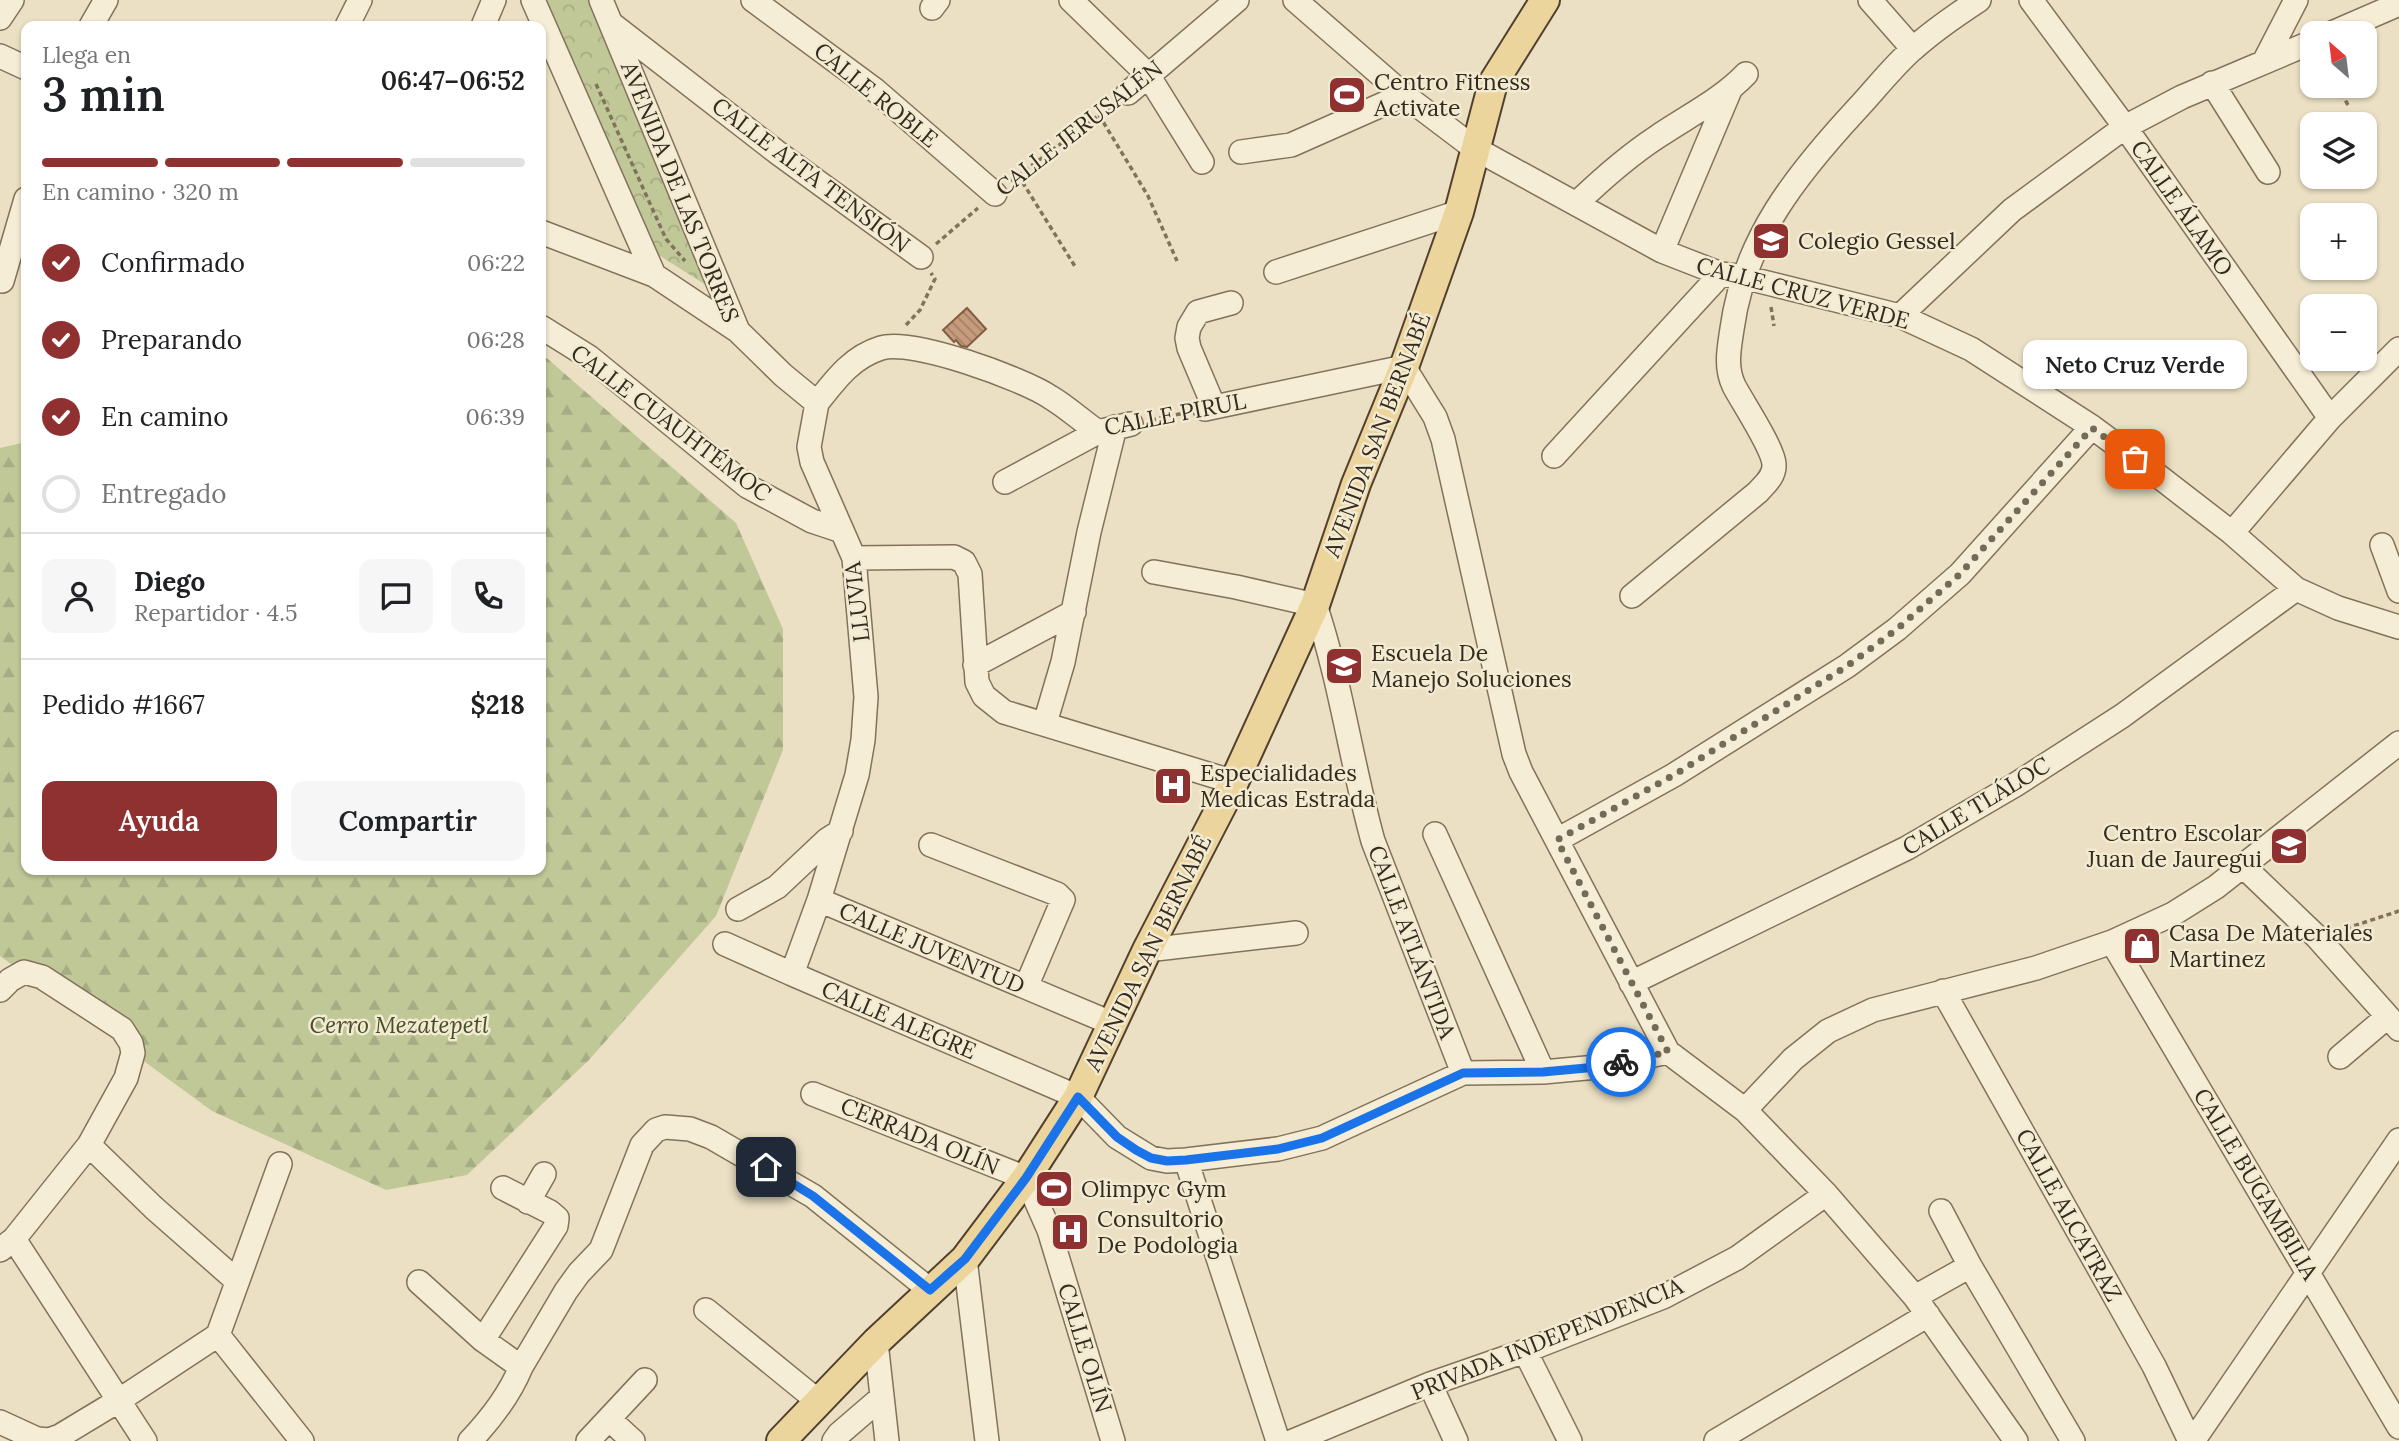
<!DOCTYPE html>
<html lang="es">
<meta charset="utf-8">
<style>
body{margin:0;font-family:Lora,serif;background:#f6f6f6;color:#202124;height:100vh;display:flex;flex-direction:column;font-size:26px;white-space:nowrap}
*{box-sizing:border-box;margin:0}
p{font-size:23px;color:#757577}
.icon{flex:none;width:38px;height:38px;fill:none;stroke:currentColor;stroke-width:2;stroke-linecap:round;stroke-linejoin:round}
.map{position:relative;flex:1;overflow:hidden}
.sheet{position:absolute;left:21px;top:21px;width:525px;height:854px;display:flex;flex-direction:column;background:#fff;border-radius:14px;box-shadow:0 2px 5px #0004}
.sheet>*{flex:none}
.needle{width:46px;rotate:332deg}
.controls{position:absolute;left:2300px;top:21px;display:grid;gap:14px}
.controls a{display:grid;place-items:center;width:77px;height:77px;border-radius:14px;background:#fff;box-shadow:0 2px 5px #0004;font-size:35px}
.pin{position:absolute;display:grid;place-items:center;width:60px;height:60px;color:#fff;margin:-30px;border-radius:14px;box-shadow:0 4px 10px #0006}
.courier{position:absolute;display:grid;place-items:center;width:70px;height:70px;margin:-35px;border:5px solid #1a73e8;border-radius:50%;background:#fff;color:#222;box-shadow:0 2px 9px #0007}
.bubble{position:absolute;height:49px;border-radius:14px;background:#fff;box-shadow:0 2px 5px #0004;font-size:23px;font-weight:600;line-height:49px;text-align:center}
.head em{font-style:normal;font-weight:600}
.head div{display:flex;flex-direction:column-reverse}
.head{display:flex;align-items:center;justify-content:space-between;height:119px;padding:0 21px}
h1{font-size:46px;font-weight:600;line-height:52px}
.bar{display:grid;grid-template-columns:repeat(4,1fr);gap:10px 7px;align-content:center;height:84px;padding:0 21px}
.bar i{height:9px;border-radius:5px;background:#e0e0e0}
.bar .selected{background:#8e3130}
.bar p{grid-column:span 4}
.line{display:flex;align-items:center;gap:18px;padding:0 21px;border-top:2px solid #e0e0e0}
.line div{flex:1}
.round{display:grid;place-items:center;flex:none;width:74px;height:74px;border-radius:14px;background:#f6f6f6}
ol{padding:0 21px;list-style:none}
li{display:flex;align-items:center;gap:21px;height:77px}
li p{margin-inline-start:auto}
li .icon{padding:7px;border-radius:50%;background:#8e3130;color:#fff;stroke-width:4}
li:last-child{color:#757577}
li i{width:38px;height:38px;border:4px solid #e0e0e0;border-radius:50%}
.action{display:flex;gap:14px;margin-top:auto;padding:14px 21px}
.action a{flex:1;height:80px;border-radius:14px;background:#8e3130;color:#fff;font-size:28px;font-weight:600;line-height:80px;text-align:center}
.action a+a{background:#f6f6f6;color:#202124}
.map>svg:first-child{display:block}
.forest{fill:url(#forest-firs)}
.park{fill:url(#park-crowns)}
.building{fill:url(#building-back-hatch);stroke:#815d43;stroke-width:2}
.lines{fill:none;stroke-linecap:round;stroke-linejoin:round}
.minor-casing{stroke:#83725b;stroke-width:26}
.major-casing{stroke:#51402f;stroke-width:32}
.path{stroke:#83725b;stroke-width:3.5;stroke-dasharray:5 3.5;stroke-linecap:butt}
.minor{stroke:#f6edd6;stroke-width:23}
.major{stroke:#ebd59d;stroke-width:28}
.done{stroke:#746a58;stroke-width:7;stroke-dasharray:0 12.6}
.route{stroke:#1a73e8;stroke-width:9}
.labels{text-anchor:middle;stroke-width:5;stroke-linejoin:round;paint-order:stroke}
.poi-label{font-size:23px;fill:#342a1e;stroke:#f3ead2;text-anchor:start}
.street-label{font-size:23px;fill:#342a1e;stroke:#f3ead2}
.park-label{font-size:23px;font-style:italic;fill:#444f26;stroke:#f3ead2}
</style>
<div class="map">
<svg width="2399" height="1441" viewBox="0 0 2399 1441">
<defs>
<pattern id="forest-firs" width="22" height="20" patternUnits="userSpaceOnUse" patternTransform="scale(1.75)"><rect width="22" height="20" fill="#c1c898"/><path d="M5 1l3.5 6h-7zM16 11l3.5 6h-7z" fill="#a6ac83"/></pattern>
<pattern id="park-crowns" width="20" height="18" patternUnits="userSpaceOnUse" patternTransform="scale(1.75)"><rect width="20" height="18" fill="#c1c898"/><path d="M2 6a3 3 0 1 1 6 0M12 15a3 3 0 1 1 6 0" fill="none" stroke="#a6ac83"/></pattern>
<pattern id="building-back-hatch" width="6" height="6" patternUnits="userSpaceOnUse" patternTransform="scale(1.75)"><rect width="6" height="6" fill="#c69c7c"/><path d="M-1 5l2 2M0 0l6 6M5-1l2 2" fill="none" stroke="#a27f65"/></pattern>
</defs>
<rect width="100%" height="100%" fill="#ebe0c3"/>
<path class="forest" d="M 541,353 L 736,523 L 783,629 L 783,750 L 716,916 L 589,1060 L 467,1175 L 386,1190 L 212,1111 L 0,956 L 0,448 L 26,442 L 26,870 L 541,870 Z"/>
<path class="park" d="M 541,0 L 591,0 L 728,299 L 657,254 Z"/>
<path class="building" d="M 967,308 L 986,329 L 967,347 L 961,346 L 956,340 L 954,342 L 943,330 Z"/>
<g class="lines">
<defs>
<path id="minor" d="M 533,0 L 654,275
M 601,0 L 738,331
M 753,0 L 875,90 L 995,194
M 1071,0 L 1148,75 L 1202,162
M 1295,0 L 1404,95 L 1474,148 L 1662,251 L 1721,274 L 1743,277 L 1900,316 L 1971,349 L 2092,427 L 2157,475 L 2232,533 L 2296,589 L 2338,608 L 2399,627
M 1870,0 L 1913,49
M 2031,0 L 2125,127 L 2330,418
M 932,8 L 938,0
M 0,18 L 12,0
M 613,25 L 778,153 L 921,257
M 91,26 L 106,0
M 347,26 L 360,0
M 483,26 L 494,0
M 2332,33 L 2399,4
M 0,56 L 26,68
M 2264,62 L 2296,0
M 2212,83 L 2268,172
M 1128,93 L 1237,0
M 1241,152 L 1291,145 L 1404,95
M 1577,203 C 1602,179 1628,156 1657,137 C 1688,116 1721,100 1746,74
M 541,232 L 654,275 L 738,331 L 783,375 L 817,403 L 809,447 L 812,462 L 854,558 L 866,697 L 863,740 L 857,775 L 819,900 L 1111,1023
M 1662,251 L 1730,90
M 1276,272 L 1459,212
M 2,281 L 26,199
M 1900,316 L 2012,210 L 2125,127 L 2182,97 L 2312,42
M 541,327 L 589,357 L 747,486 L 812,521 L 842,531
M 817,403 C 836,379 852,357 881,348 C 912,338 1023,379 1050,397 C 1067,407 1082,421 1098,432 L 1131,424
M 1214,407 L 1189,348 L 1187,338 L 1189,327 L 1198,312 L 1231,303
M 1205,409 L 1404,367 L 1435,417 L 1443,439 L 1514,754 L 1521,772 L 1668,1052
M 1554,456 L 1721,274
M 1005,482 L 1098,432
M 2232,533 L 2330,418 L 2399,349
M 2382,545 L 2399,591
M 854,558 L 954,557 L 964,562 L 970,574 L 977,682 L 984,696 L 1004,712 L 1234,782
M 1154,572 L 1236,587 L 1315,605 C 1341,682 1351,762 1373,841 L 1463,1073
M 1632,596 L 1758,492 C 1765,484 1775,476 1774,464 C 1773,448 1743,403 1734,386 C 1725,367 1729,349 1732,329 C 1744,239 1797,174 1856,110 C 1875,90 1893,66 1914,48 C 1934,30 1956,15 1979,0
M 975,665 L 1074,612
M 1045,723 L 1063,662 L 1089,532 L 1115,427
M 1435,834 L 1543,1072
M 1557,840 L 1674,775 L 1847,666 L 1897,629 L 1960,574 L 2092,427
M 931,845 L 1057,894 L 1063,900 L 1026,987
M 2243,866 L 2317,937 L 2399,1029
M 819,900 L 792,974 L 1078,1097 L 1117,1137 L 1151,1158 L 1167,1161 L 1186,1160 L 1278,1149 L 1322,1138 L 1463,1073 L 1543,1072 L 1597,1067 L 1668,1052 L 1745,1110 L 1826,1194 L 1915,1297 L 2016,1441
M 738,909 L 777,887 L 827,840 L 841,831
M 2112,942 L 2399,1427
M 725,944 L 792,974
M 1147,950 L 1296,933
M 1631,983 L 1907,848 L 2015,785 L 2122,716 L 2296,589
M 0,990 L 10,980 L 24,972 L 42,977 L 122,1029 L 131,1043 L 133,1053 L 126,1078 L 89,1145 L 14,1239 L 0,1250
M 1943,991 L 2154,1366 L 2190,1441
M 2340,1057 L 2387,1017
M 813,1094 L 1026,1178 L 1049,1230 L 1113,1441
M 1745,1110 L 1793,1059 L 1828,1031 L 1873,1010 L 2036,968 L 2112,942 L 2173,914 L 2216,887 L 2399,743
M 89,1145 L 154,1208 L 237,1281
M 1186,1160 L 1278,1441
M 528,1202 L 544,1174
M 1941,1211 L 1970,1266 L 2073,1441
M 14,1239 L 145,1441
M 965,1259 L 987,1441
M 419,1282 L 483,1340
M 1915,1297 L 1970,1266
M 706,1310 L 819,1402
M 218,1335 L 302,1441
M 876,1342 L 887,1441
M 1525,1351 L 1570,1441
M 521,1367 L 566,1291 L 579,1273 L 601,1250 L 642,1145 L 656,1130 L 665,1127 L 690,1129 L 711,1137 L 813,1196 L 930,1290
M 1430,1384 L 1456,1441
M 609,1419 L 633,1441
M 0,1422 L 37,1439 L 49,1440 L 60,1436 L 118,1401 L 218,1335 L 280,1164
M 470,1441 C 491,1419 509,1396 521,1367 L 483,1340 L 556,1226 L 557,1218 L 550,1212 L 503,1188
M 588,1441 L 645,1380
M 834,1441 L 839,1434 L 882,1397
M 1293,1441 L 1430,1384 L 1525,1351 L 1663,1297 L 1737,1258 L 1826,1194
M 1716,1441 L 1928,1315
M 2193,1441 L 2399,1140"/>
<path id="major" d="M 781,1441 L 876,1342 L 965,1259 L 1026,1178 L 1078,1097 L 1147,950 L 1234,782 L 1315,605 L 1356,484 L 1404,367 L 1459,212 L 1493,83 L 1545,0"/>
</defs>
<use href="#minor" class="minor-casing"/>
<use href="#major" class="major-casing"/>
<path class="path" d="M 596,84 L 666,239 L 685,261
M 2337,86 L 2348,105
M 1099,115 L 1148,196 L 1177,261
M 1018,175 L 1076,268
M 1011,181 L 1111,106
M 936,244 L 978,208
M 1771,307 L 1774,326
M 906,325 L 920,310 L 935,279 L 931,273
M 1151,420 L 1184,413
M 2338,931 L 2399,911"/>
<use href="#minor" class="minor"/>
<use href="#major" class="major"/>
</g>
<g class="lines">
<path class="done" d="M 1621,1062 L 1668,1052 L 1557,840 L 1674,775 L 1847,666 L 1897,629 L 1960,574 L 2092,428 L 2135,459"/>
<path class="route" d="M 766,1167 L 813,1196 L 930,1290 L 965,1259 L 1026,1178 L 1078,1097 L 1117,1137 L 1136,1150 L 1151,1158 L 1167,1161 L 1186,1160 L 1278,1149 L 1322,1138 L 1463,1073 L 1543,1072 L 1597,1067 L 1621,1062"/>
</g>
<defs>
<symbol id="stadium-square" viewBox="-11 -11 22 22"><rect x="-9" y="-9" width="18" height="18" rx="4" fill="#8e3130" stroke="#f3ead2"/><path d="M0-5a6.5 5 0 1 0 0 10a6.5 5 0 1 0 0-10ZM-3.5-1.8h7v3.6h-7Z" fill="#fff"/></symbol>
<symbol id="school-square" viewBox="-11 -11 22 22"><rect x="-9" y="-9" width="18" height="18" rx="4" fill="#8e3130" stroke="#f3ead2"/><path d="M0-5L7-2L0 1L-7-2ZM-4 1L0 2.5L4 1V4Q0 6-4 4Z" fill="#fff"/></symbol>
<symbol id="hospital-square" viewBox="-11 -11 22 22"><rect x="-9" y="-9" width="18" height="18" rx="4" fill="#8e3130" stroke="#f3ead2"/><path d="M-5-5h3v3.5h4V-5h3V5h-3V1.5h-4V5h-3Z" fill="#fff"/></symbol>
<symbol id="shop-square" viewBox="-11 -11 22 22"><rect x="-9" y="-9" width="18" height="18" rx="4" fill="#8e3130" stroke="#f3ead2"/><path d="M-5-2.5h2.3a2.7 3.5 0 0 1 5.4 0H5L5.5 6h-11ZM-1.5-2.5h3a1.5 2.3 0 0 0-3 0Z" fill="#fff"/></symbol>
</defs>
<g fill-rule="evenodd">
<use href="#stadium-square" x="1325" y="73" width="44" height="44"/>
<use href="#school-square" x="1749" y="219" width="44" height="44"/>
<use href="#school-square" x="1322" y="644" width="44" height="44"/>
<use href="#hospital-square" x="1151" y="764" width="44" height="44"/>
<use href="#school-square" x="2267" y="824" width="44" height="44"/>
<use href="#shop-square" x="2120" y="924" width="44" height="44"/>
<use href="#stadium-square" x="1032" y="1167" width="44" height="44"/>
<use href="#hospital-square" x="1048" y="1210" width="44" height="44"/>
</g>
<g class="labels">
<g class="poi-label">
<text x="1374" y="90">Centro Fitness<tspan x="1374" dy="26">Activate</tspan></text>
<text x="1798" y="249">Colegio Gessel</text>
<text x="1371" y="661">Escuela De<tspan x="1371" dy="26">Manejo Soluciones</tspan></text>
<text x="1200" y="781">Especialidades<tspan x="1200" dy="26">Medicas Estrada</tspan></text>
<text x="2262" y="841" text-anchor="end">Centro Escolar<tspan x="2262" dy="26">Juan de Jauregui</tspan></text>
<text x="2169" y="941">Casa De Materiales<tspan x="2169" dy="26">Martinez</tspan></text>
<text x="1081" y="1197">Olimpyc Gym</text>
<text x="1097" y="1227">Consultorio<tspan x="1097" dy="26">De Podologia</tspan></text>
</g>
<g class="street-label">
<text transform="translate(876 95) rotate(39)" y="8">CALLE ROBLE</text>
<text transform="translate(1079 128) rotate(-38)" y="8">CALLE JERUSALÉN</text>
<text transform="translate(811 175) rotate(37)" y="8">CALLE ALTA TENSIÓN</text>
<text transform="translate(680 192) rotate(68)" y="8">AVENIDA DE LAS TORRES</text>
<text transform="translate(2182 208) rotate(55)" y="8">CALLE ÁLAMO</text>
<text transform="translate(1803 293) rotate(15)" y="8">CALLE CRUZ VERDE</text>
<text transform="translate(1175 414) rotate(-11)" y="8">CALLE PIRUL</text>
<text transform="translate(671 423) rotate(37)" y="8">CALLE CUAUHTÉMOC</text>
<text transform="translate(1377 435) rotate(-69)" y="8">AVENIDA SAN BERNABÉ</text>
<text transform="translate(857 602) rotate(-97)" y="8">LLUVIA</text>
<text transform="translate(1976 806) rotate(-31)" y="8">CALLE TLÁLOC</text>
<text transform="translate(1412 942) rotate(69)" y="8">CALLE ATLÁNTIDA</text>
<text transform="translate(932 948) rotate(23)" y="8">CALLE JUVENTUD</text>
<text transform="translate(1148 953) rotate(-64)" y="8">AVENIDA SAN BERNABÉ</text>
<text transform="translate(899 1020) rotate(23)" y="8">CALLE ALEGRE</text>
<text transform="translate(920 1136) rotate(22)" y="8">CERRADA OLÍN</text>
<text transform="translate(2256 1184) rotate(59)" y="8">CALLE BUGAMBILIA</text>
<text transform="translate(2069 1215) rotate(61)" y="8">CALLE ALCATRAZ</text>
<text transform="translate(1547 1339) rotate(-22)" y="8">PRIVADA INDEPENDENCIA</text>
<text transform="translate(1085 1348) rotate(73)" y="8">CALLE OLÍN</text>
</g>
<g class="park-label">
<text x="399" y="1033">Cerro Mezatepetl</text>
</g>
</g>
</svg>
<div class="controls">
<a><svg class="needle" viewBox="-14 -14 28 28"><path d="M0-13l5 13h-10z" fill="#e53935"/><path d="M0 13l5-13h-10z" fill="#757577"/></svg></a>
<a><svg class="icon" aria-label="layers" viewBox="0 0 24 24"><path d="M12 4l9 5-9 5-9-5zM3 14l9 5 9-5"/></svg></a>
<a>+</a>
<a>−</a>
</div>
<div class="pin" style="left:2135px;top:459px;background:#ea580c"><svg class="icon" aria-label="bag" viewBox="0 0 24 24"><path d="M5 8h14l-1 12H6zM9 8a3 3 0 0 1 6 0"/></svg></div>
<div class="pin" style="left:766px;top:1167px;background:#1f2937"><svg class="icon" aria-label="home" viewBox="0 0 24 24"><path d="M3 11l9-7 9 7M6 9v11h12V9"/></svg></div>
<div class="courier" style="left:1621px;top:1062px"><svg class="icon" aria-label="bike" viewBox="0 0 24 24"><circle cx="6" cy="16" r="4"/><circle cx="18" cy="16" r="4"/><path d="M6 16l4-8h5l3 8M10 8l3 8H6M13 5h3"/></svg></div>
<div class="bubble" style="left:2023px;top:340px;width:224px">Neto Cruz Verde</div>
<section class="sheet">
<div class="head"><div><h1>3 min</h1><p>Llega en</p></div><em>06:47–06:52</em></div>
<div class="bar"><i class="selected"></i><i class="selected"></i><i class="selected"></i><i></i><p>En camino · 320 m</p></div>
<ol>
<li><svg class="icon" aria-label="check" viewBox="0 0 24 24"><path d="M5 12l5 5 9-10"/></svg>Confirmado<p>06:22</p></li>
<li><svg class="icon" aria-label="check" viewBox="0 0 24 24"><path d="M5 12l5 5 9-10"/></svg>Preparando<p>06:28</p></li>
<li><svg class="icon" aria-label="check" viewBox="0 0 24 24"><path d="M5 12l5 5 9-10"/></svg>En camino<p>06:39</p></li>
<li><i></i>Entregado</li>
</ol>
<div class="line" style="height:126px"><a class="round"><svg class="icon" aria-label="person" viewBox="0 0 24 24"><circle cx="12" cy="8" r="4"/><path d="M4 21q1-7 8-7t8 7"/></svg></a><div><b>Diego</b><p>Repartidor · 4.5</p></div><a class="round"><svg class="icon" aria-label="chat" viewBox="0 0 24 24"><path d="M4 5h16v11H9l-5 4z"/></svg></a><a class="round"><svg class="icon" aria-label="phone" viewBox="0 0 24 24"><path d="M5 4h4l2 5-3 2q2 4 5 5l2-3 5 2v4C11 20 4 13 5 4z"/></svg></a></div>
<div class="line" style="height:91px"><div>Pedido #1667</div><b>$218</b></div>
<div class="action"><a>Ayuda</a><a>Compartir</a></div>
</section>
</div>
